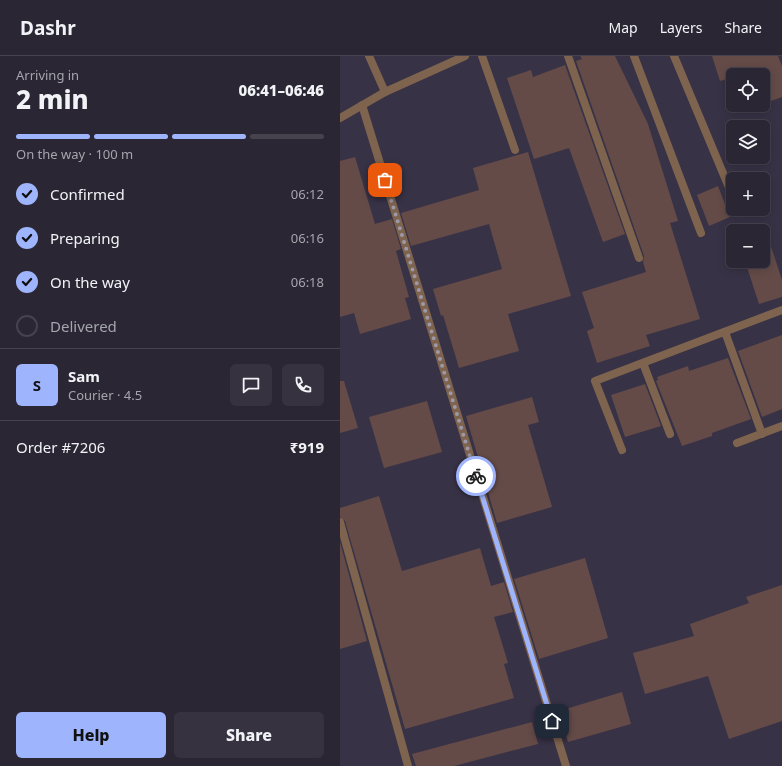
<!DOCTYPE html>
<meta charset="utf-8">
<style>
body{margin:0;font-family:"Noto Sans",sans-serif;background:#363240;color:#f1f3f6;height:100vh;display:flex;flex-direction:column;font-size:15px;white-space:nowrap}
*{box-sizing:border-box;margin:0}
p{font-size:13px;color:#a5a5ac}
.icon{flex:none;width:22px;height:22px;fill:none;stroke:currentColor;stroke-width:2;stroke-linecap:round;stroke-linejoin:round}
.map{position:relative;flex:1;overflow:hidden}
.details{display:flex;flex-direction:column;background:#2a2634;width:340px}
.details>*{flex:none}
.fabs{position:absolute;left:386px;top:12px;display:grid;gap:8px}
.fabs a{display:grid;place-items:center;width:44px;height:44px;border-radius:6px;background:#2a2634;box-shadow:0 2px 10px #0003,0 0 0 1px #46434f;font-size:20px}
.pin{position:absolute;display:grid;place-items:center;width:34px;height:34px;color:#fff;margin:-17px;border-radius:8px;box-shadow:0 2px 6px #0006}
.courier{position:absolute;display:grid;place-items:center;width:40px;height:40px;margin:-20px;border:3px solid #9eb4fd;border-radius:50%;background:#fff;color:#222;box-shadow:0 1px 5px #0007}
.overview em{font-style:normal;font-weight:800}
.overview div{display:flex;flex-direction:column-reverse}
.overview{display:flex;align-items:center;justify-content:space-between;height:68px;padding:0 16px}
h1{font-size:26px;font-weight:800;line-height:30px}
.bar{display:grid;grid-template-columns:repeat(4,1fr);gap:6px 4px;align-content:center;height:48px;padding:0 16px}
.bar i{height:5px;border-radius:3px;background:#46434f}
.bar .active{background:#9eb4fd}
.bar p{grid-column:span 4}
.line{display:flex;align-items:center;gap:10px;padding:0 16px;border-top:1px solid #46434f}
.line div{flex:1}
.round{display:grid;place-items:center;flex:none;width:42px;height:42px;border-radius:6px;background:#363240}
ol{padding:0 16px;list-style:none}
li{display:flex;align-items:center;gap:12px;height:44px}
li p{margin-inline-start:auto}
li .icon{padding:4px;border-radius:50%;background:#9eb4fd;color:#111;stroke-width:4}
li:last-child{color:#a5a5ac}
li i{width:22px;height:22px;border:2px solid #46434f;border-radius:50%}
.button{display:flex;gap:8px;margin-top:auto;padding:8px 16px}
.button a{flex:1;height:46px;border-radius:6px;background:#9eb4fd;color:#111;font-size:16px;font-weight:800;line-height:46px;text-align:center}
.button a+a{background:#363240;color:#f1f3f6}
header{display:flex;align-items:center;gap:24px;box-sizing:border-box;height:56px;padding:0 20px;background:#2a2634;border-bottom:1px solid #46434f}
header strong{font-size:19px}
nav{display:flex;gap:22px;margin-inline-start:auto;font-size:14px}
main{display:flex;flex:1;min-height:0}
.map>svg:first-child{display:block}
.building{fill:#644b48}
.lines{fill:none;stroke-linecap:round;stroke-linejoin:round}
.service{stroke:#7e634e;stroke-width:8}
.minor{stroke:#7e634e;stroke-width:8}
.tertiary{stroke:#7e634e;stroke-width:8}
.done{stroke:#9d99a8;stroke-width:4;stroke-dasharray:0 7.2}
.route{stroke:#9eb4fd;stroke-width:5}
</style>
<header>
<strong>Dashr</strong>
<nav><a>Map</a><a>Layers</a><a>Share</a></nav>
</header>
<main>
<section class="details">
<div class="overview"><div><h1>2 min</h1><p>Arriving in</p></div><em>06:41–06:46</em></div>
<div class="bar"><i class="active"></i><i class="active"></i><i class="active"></i><i></i><p>On the way · 100 m</p></div>
<ol>
<li><svg class="icon" aria-label="check" viewBox="0 0 24 24"><path d="M5 12l5 5 9-10"/></svg>Confirmed<p>06:12</p></li>
<li><svg class="icon" aria-label="check" viewBox="0 0 24 24"><path d="M5 12l5 5 9-10"/></svg>Preparing<p>06:16</p></li>
<li><svg class="icon" aria-label="check" viewBox="0 0 24 24"><path d="M5 12l5 5 9-10"/></svg>On the way<p>06:18</p></li>
<li><i></i>Delivered</li>
</ol>
<div class="line" style="height:72px"><b class="round" style="background:#9eb4fd;color:#111">S</b><div><b>Sam</b><p>Courier · 4.5</p></div><a class="round"><svg class="icon" aria-label="chat" viewBox="0 0 24 24"><path d="M4 5h16v11H9l-5 4z"/></svg></a><a class="round"><svg class="icon" aria-label="phone" viewBox="0 0 24 24"><path d="M5 4h4l2 5-3 2q2 4 5 5l2-3 5 2v4C11 20 4 13 5 4z"/></svg></a></div>
<div class="line" style="height:52px"><div>Order #7206</div><b>₹919</b></div>
<div class="button"><a>Help</a><a>Share</a></div>
</section>
<div class="map">
<svg width="442" height="710" viewBox="0 0 442 710">
<rect width="100%" height="100%" fill="#383246"/>
<path class="building" d="M 240,0 L 275,0 L 308,68 L 338,165 L 330,167 L 360,263 L 306,279 L 310,290 L 257,307 L 247,275 L 254,272 L 242,236 L 306,216 L 303,206 L 304,200 L 236,5 L 242,3 Z
M 372,0 L 438,0 L 442,10 L 442,41 L 423,48 L 423,19 L 393,19 L 393,21 L 380,25 Z
M 225,9 L 285,178 L 263,186 L 229,92 L 194,103 L 167,22 L 191,14 L 193,21 Z
M 188,96 L 231,240 L 168,258 L 179,295 L 119,312 L 103,259 L 101,260 L 93,233 L 162,213 L 149,168 L 71,190 L 61,157 L 139,134 L 133,112 Z
M 15,101 L 35,168 L 52,163 L 61,193 L 56,195 L 69,241 L 65,242 L 71,263 L 20,278 L 14,257 L 0,261 L 0,105 Z
M 378,130 L 390,161 L 369,170 L 357,139 Z
M 423,175 L 426,175 L 442,224 L 442,241 L 419,248 L 405,205 L 423,205 Z
M 442,279 L 442,353 L 422,361 L 398,295 Z
M 388,302 L 411,363 L 372,377 L 372,380 L 342,390 L 316,325 L 318,324 L 317,321 L 348,310 L 349,315 Z
M 0,325 L 4,325 L 18,372 L 0,377 Z
M 305,328 L 321,370 L 285,381 L 271,339 Z
M 192,341 L 199,366 L 188,369 L 212,451 L 157,467 L 126,360 Z
M 87,345 L 102,396 L 44,412 L 29,361 Z
M 39,440 L 62,515 L 140,492 L 151,530 L 164,526 L 173,556 L 154,561 L 168,607 L 164,608 L 174,642 L 65,673 L 5,465 L 0,461 L 0,452 Z
M 0,486 L 27,585 L 0,593 Z
M 245,502 L 268,582 L 199,603 L 174,523 Z
M 442,529 L 442,665 L 389,683 L 368,620 L 305,638 L 293,597 L 354,580 L 350,568 L 409,547 L 406,541 Z
M 282,636 L 291,668 L 228,686 L 219,655 Z
M 192,666 L 198,688 L 114,710 L 76,710 L 72,698 Z"/>
<g class="lines">
<path class="service" d="M 142,0 L 175,94
M 228,0 L 299,202
M 294,0 L 361,177
M 334,0 L 393,141
M 398,153 L 400,157
M 397,387 L 442,370"/>
<path class="minor" d="M 29,0 L 45,36
M 22,49 L 226,710
M 385,276 L 422,378
M 303,307 L 330,378
M 282,394 L 255,325 L 442,254
M 0,466 L 68,710"/>
<path class="tertiary" d="M 0,62 L 45,36 L 125,0"/>
</g>
<g class="lines">
<path class="done" d="M 45,124 L 136,420"/>
<path class="route" d="M 136,420 L 212,665"/>
</g>
</svg>
<div class="fabs">
<a><svg class="icon" aria-label="locate" viewBox="0 0 24 24"><circle cx="12" cy="12" r="6"/><path d="M12 2v4M12 18v4M2 12h4M18 12h4"/></svg></a>
<a><svg class="icon" aria-label="layers" viewBox="0 0 24 24"><path d="M12 4l9 5-9 5-9-5zM3 14l9 5 9-5"/></svg></a>
<a>+</a>
<a>−</a>
</div>
<div class="pin" style="left:45px;top:124px;background:#ea580c"><svg class="icon" aria-label="bag" viewBox="0 0 24 24"><path d="M5 8h14l-1 12H6zM9 8a3 3 0 0 1 6 0"/></svg></div>
<div class="pin" style="left:212px;top:665px;background:#1f2937"><svg class="icon" aria-label="home" viewBox="0 0 24 24"><path d="M3 11l9-7 9 7M6 9v11h12V9"/></svg></div>
<div class="courier" style="left:136px;top:420px"><svg class="icon" aria-label="bike" viewBox="0 0 24 24"><circle cx="6" cy="16" r="4"/><circle cx="18" cy="16" r="4"/><path d="M6 16l4-8h5l3 8M10 8l3 8H6M13 5h3"/></svg></div>
</div>
</main>
